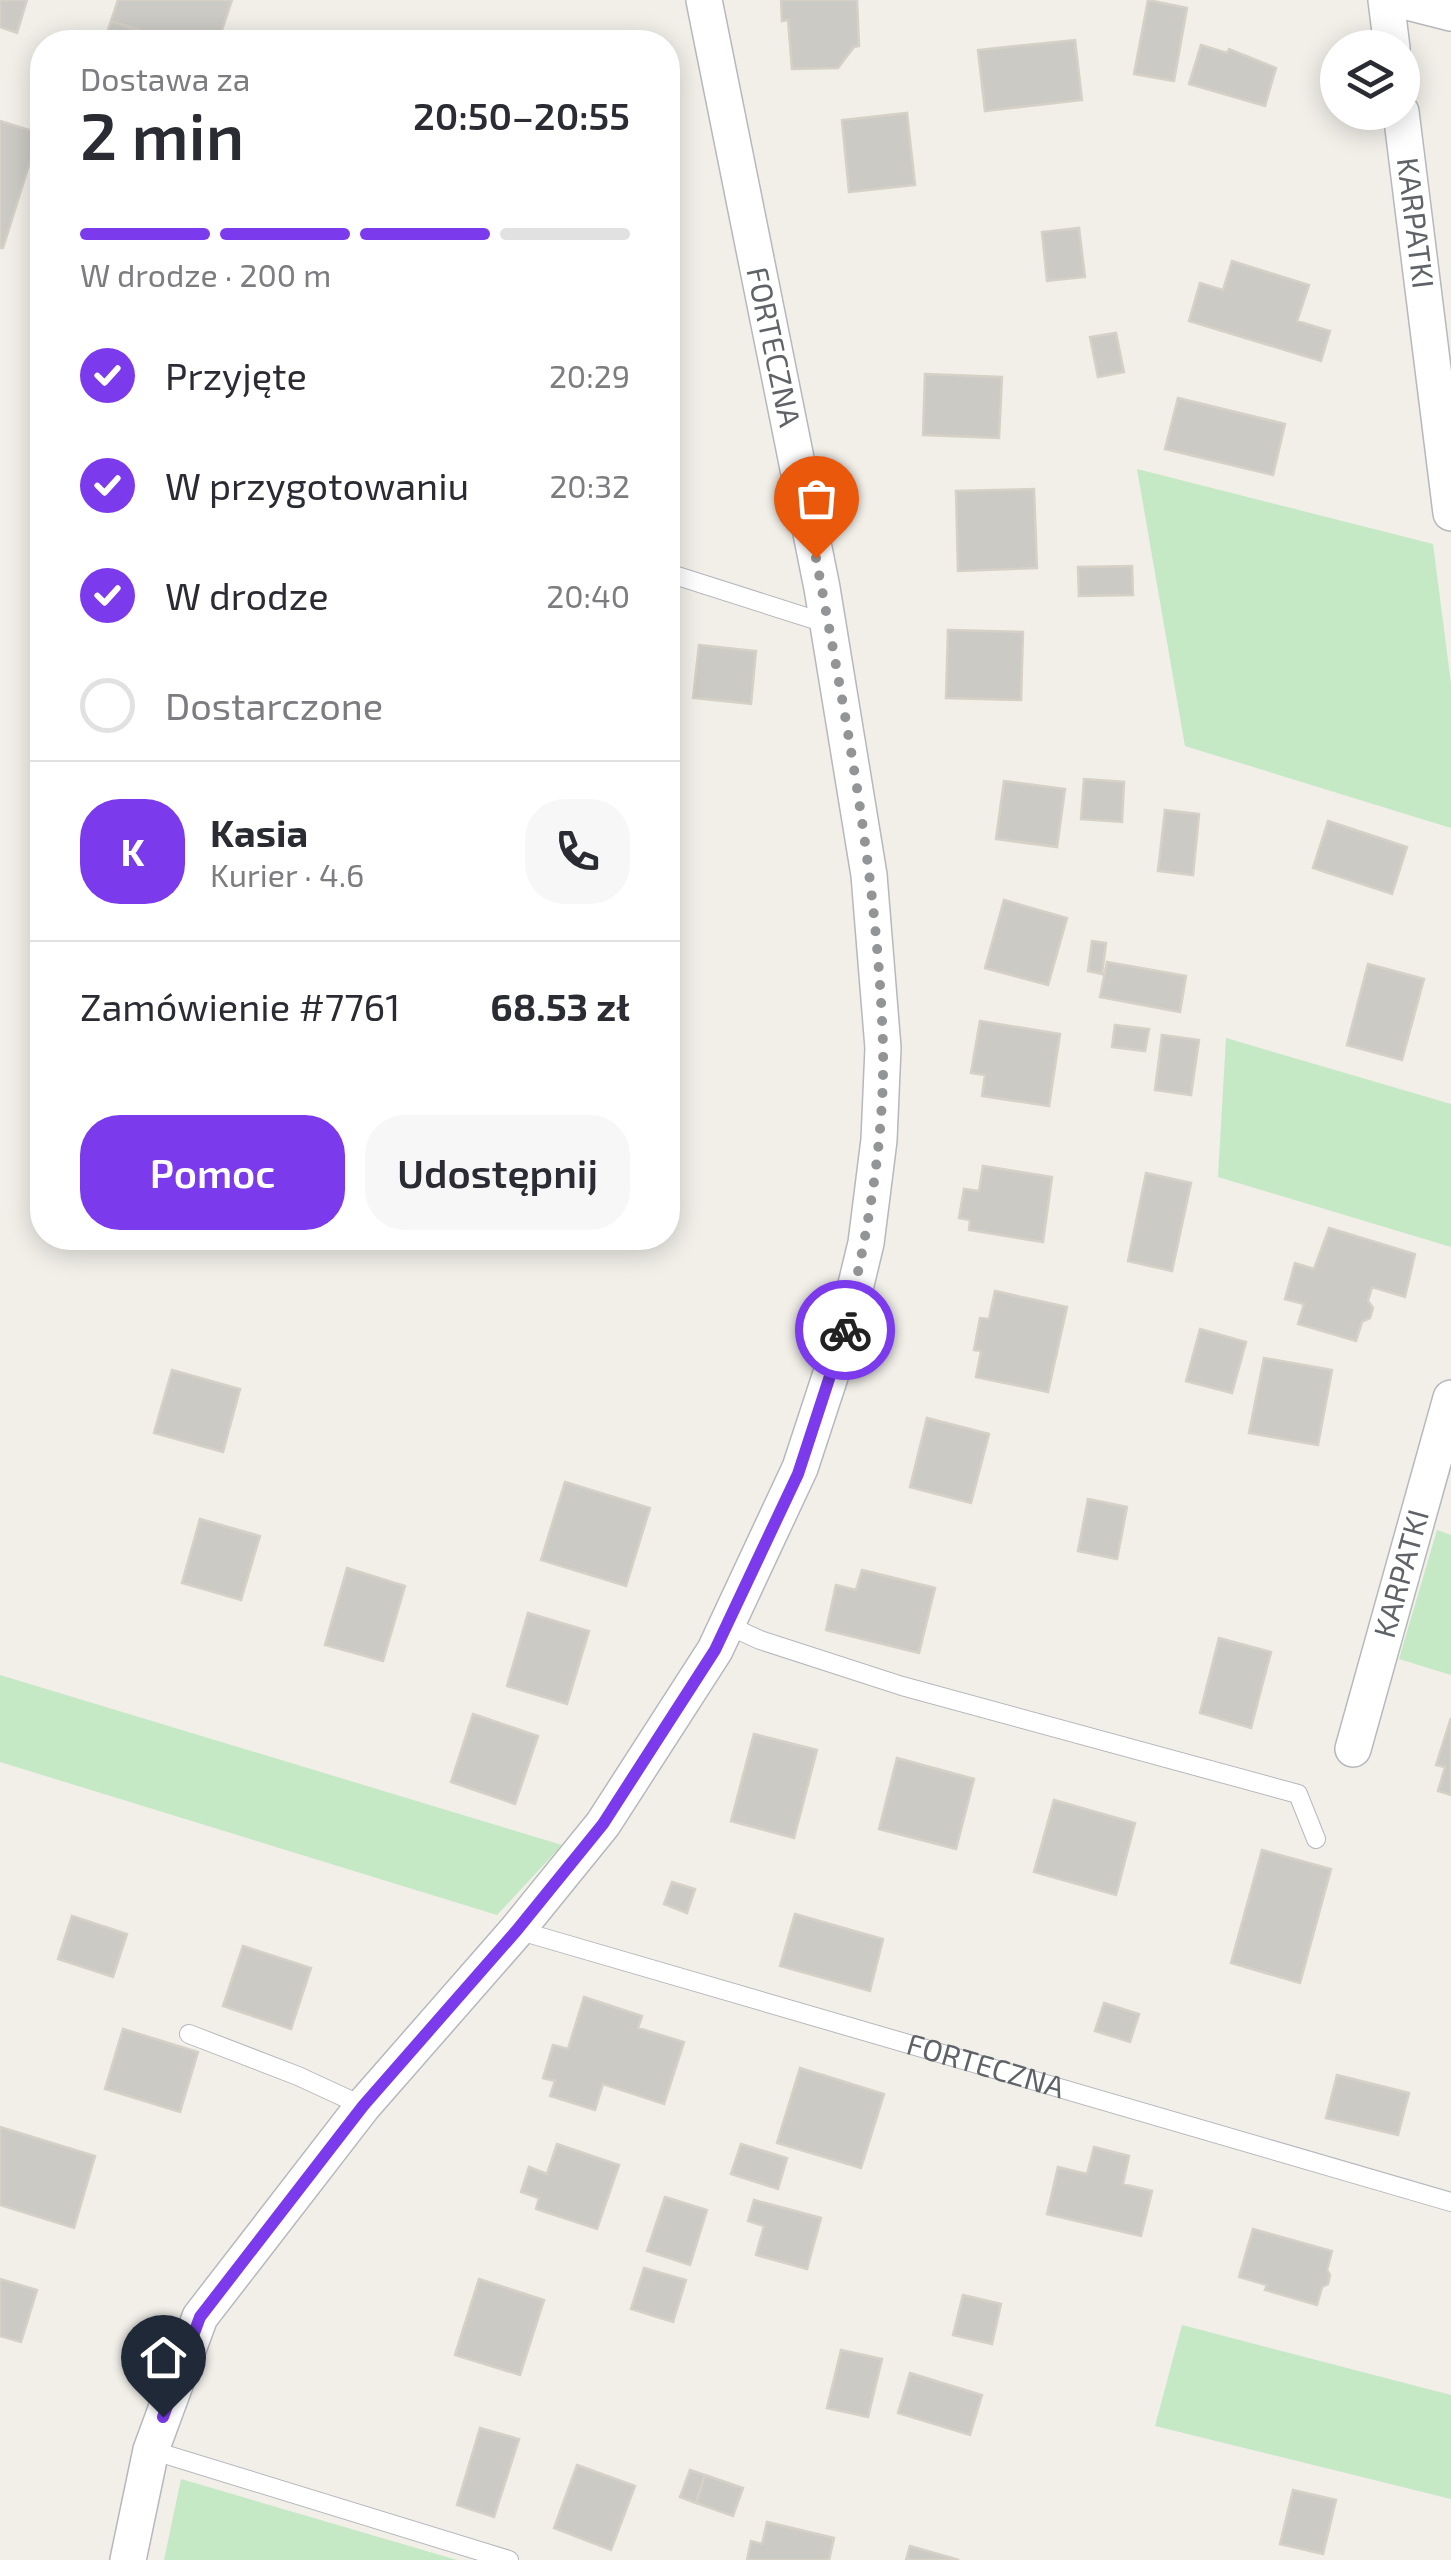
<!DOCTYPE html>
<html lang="pl">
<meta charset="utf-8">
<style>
body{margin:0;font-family:"Exo 2",sans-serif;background:#f7f7f7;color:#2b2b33;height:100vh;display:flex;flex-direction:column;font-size:38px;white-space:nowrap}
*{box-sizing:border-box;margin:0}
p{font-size:32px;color:#7c7c81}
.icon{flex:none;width:55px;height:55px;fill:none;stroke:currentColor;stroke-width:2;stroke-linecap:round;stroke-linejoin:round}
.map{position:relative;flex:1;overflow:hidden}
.panel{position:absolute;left:30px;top:30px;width:650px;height:1220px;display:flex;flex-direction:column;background:#fff;border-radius:40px;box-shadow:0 5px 25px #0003}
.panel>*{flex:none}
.controls{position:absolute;left:1320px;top:30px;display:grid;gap:20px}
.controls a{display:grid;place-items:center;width:100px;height:100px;border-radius:50%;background:#fff;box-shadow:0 5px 25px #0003;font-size:50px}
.pin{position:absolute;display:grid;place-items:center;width:85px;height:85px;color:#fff;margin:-102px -42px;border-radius:50% 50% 50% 0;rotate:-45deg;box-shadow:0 0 10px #0007}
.pin .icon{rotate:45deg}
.courier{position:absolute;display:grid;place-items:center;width:100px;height:100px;margin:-50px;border:8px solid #7c3aed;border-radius:50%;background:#fff;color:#222;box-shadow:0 2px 12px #0007}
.headline em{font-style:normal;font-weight:600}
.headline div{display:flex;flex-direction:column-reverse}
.headline{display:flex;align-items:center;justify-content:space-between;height:170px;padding:0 50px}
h1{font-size:65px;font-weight:600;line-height:75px}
.bar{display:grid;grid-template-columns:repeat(4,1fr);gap:15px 10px;align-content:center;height:120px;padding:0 50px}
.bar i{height:12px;border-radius:8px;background:#e1e1e2}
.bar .current{background:#7c3aed}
.bar p{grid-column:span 4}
.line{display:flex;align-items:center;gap:25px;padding:0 50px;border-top:2px solid #e1e1e2}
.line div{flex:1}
.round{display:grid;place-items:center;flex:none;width:105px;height:105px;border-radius:40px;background:#f7f7f7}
ol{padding:0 50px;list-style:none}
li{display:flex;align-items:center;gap:30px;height:110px}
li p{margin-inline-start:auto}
li .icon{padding:10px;border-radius:50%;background:#7c3aed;color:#fff;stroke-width:4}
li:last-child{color:#7c7c81}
li i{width:55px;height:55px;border:5px solid #e1e1e2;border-radius:50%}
.cta{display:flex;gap:20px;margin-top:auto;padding:20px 50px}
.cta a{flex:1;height:115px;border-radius:40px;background:#7c3aed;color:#fff;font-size:40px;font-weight:600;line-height:115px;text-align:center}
.cta a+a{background:#f7f7f7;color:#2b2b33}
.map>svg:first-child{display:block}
.green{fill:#c5e8c5}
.building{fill:#cccac5;stroke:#d6d1c6;stroke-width:2.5}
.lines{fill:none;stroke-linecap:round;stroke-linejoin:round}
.service-casing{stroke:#b5b8bc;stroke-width:20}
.minor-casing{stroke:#b5b8bc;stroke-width:38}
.service{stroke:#fff;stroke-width:18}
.minor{stroke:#fff;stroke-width:35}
.done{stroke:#929495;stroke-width:10;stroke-dasharray:0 18}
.route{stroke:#7c3aed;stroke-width:12}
.labels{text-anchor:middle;stroke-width:8;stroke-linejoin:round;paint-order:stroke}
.street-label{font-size:30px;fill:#5f6368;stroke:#fff}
</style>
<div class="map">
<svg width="1451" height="2560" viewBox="0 0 1451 2560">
<rect width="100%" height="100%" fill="#f1efe8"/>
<path class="green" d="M 1137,469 L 1433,544 L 1451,684 L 1451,828 L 1185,746 Z
M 1226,1038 L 1451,1104 L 1451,1247 L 1218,1177 Z
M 1437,1530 L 1451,1535 L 1451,1675 L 1399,1659 Z
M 0,1675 L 562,1845 L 497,1915 L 0,1762 Z
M 1182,2325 L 1451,2395 L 1451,2499 L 1155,2426 Z
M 181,2479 L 457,2560 L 164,2560 Z"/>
<path class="building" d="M 0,0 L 27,0 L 17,33 L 0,27 Z
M 118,0 L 232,0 L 218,42 L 175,42 L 111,21 Z
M 781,0 L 857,0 L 859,46 L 854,47 L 838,68 L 792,69 L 788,20 L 782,21 Z
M 1148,0 L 1187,8 L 1174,81 L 1134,74 Z
M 111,21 L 175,42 L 104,42 Z
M 1075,40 L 1082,100 L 985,111 L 978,50 Z
M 1201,45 L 1227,53 L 1229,49 L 1276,68 L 1265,106 L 1189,84 Z
M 907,113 L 915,185 L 849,192 L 842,120 Z
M 0,121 L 39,133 L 3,248 L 0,248 Z
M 1079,228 L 1085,277 L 1047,281 L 1042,232 Z
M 1232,261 L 1309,285 L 1297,321 L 1330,331 L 1321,361 L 1189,321 L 1200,283 L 1223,290 Z
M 1116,333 L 1124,372 L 1098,377 L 1090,337 Z
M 925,374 L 1002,377 L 999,438 L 923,435 Z
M 1178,398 L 1285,424 L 1273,475 L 1165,449 Z
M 1034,489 L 1037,568 L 958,571 L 956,491 Z
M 1132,566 L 1133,595 L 1079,596 L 1078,567 Z
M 948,630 L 1023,632 L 1021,700 L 946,698 Z
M 699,645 L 756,651 L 751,704 L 693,698 Z
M 1084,779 L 1124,782 L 1122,822 L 1081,819 Z
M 1004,781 L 1065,789 L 1057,847 L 996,839 Z
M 1165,810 L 1199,814 L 1193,875 L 1158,871 Z
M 1328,821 L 1407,847 L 1392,894 L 1313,868 Z
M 1004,900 L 1067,918 L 1048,985 L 985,968 Z
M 1092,941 L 1106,943 L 1102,974 L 1088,971 Z
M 1107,962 L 1186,976 L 1180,1012 L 1100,997 Z
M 1368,964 L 1424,979 L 1402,1060 L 1347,1045 Z
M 980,1021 L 1060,1034 L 1049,1106 L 982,1096 L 985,1075 L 971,1073 Z
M 1115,1025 L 1149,1029 L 1145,1051 L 1112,1047 Z
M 1162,1035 L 1199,1040 L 1191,1095 L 1155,1090 Z
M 983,1166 L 1052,1177 L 1043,1242 L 969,1230 L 970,1220 L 959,1218 L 964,1189 L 979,1191 Z
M 1146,1173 L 1191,1183 L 1172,1271 L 1128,1261 Z
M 1329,1228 L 1415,1254 L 1405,1297 L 1372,1287 L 1368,1301 L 1373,1308 L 1370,1318 L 1362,1322 L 1356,1341 L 1298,1324 L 1304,1304 L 1285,1299 L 1295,1263 L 1314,1269 Z
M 995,1291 L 1067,1307 L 1048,1392 L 976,1377 L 981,1351 L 974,1350 L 980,1318 L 989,1319 Z
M 1200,1329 L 1246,1342 L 1232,1393 L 1186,1381 Z
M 1264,1358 L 1332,1370 L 1318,1445 L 1249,1433 Z
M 172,1370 L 240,1389 L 223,1452 L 154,1433 Z
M 927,1418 L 989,1434 L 971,1503 L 910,1487 Z
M 565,1482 L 650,1508 L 626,1586 L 541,1560 Z
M 1088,1499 L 1127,1507 L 1117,1559 L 1078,1551 Z
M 200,1519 L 260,1536 L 241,1600 L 182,1583 Z
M 347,1568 L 405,1586 L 383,1661 L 325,1645 Z
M 862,1570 L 935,1588 L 919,1653 L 826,1630 L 836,1585 L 856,1590 Z
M 528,1613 L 589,1631 L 567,1704 L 507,1686 Z
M 1219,1638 L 1271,1652 L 1251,1728 L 1200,1713 Z
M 473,1714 L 538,1736 L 515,1804 L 451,1782 Z
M 1451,1718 L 1451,1795 L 1438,1791 L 1445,1767 L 1436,1765 Z
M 754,1734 L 817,1750 L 794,1838 L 731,1821 Z
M 897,1758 L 974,1779 L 956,1849 L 879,1829 Z
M 1054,1800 L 1135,1823 L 1116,1895 L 1034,1872 Z
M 1262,1850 L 1331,1869 L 1300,1983 L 1231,1963 Z
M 672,1882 L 695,1889 L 687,1913 L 664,1904 Z
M 795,1914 L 883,1939 L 870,1991 L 780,1966 Z
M 72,1916 L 127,1934 L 113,1977 L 58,1959 Z
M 243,1946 L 311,1968 L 291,2029 L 223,2006 Z
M 584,1997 L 642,2016 L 638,2028 L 684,2042 L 664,2104 L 603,2084 L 595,2110 L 550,2096 L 555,2081 L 543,2078 L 553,2045 L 568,2049 Z
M 1104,2003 L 1139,2014 L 1130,2042 L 1095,2031 Z
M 123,2029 L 198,2052 L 180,2112 L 105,2089 Z
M 800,2068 L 884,2094 L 861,2168 L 777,2143 Z
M 1337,2075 L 1409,2093 L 1398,2135 L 1326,2118 Z
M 0,2127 L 95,2156 L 74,2228 L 0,2205 Z
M 557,2144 L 619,2165 L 597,2229 L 536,2209 L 539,2198 L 521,2192 L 529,2167 L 547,2174 Z
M 741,2144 L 787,2158 L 778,2189 L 731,2174 Z
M 1094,2147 L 1129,2156 L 1123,2184 L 1152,2191 L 1141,2236 L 1047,2214 L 1058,2167 L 1087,2174 Z
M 665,2197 L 707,2210 L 690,2265 L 647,2251 Z
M 754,2200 L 821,2218 L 807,2269 L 756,2255 L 764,2226 L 748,2221 Z
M 1253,2229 L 1332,2251 L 1327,2270 L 1330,2275 L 1328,2284 L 1322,2287 L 1317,2305 L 1265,2290 L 1267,2285 L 1239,2277 Z
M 644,2268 L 686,2280 L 673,2322 L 631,2309 Z
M 0,2279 L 37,2290 L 21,2342 L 0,2336 Z
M 479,2279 L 544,2300 L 520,2375 L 455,2355 Z
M 963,2295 L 1001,2304 L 992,2344 L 953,2335 Z
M 841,2350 L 882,2359 L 868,2417 L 827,2408 Z
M 910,2373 L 982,2395 L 970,2435 L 898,2413 Z
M 480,2428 L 519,2439 L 494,2517 L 457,2505 Z
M 577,2465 L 635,2486 L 611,2550 L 554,2528 Z
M 690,2470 L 705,2475 L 696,2503 L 680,2497 Z
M 705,2475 L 743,2488 L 733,2516 L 696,2503 Z
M 1293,2490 L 1336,2500 L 1323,2554 L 1280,2544 Z
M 767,2522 L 834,2538 L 829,2560 L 747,2560 L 751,2541 L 762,2544 Z
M 910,2546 L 959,2560 L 906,2560 Z"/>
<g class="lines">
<defs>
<g id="service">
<path d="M 668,573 L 828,624"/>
<path d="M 727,1625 L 760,1640 L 902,1686 L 1298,1794 L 1316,1839"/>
<path id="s1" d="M 517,1930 L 1451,2202"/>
<path d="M 189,2034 L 298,2076 L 363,2106"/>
<path d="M 151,2450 L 509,2560"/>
</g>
<g id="minor">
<path d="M 1386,0 L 1392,48"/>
<path d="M 1400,0 L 1451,13"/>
<path id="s2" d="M 1401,112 L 1451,513"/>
<path id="s3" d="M 1353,1749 L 1451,1398"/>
<path d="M 128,2560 L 151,2450 L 200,2317 L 363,2106 L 517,1930 L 603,1824 L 715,1650 L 800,1468 L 844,1334 L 866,1243 L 879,1140 L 883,1048 L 869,875 L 822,588 L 704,0"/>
</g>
</defs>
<use href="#service" class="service-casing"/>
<use href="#minor" class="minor-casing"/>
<use href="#service" class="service"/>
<use href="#minor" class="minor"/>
</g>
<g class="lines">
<path class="done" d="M 816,558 C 846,718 878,882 883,1045 C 885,1141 867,1237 845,1330"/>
<path class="route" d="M 163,2417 L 200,2317 L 363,2106 L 517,1930 L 603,1824 L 715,1650 L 798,1474 L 845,1330"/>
</g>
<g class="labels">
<g class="street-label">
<text dy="10" stroke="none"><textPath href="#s2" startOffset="112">KARPATKI</textPath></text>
<text transform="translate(773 347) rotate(78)" y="10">FORTECZNA</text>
<text dy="10" stroke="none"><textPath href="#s3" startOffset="182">KARPATKI</textPath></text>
<text dy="10" stroke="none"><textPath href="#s1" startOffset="488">FORTECZNA</textPath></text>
</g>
</g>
</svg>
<div class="controls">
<a><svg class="icon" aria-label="layers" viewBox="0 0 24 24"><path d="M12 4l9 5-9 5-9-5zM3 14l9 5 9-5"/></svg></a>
</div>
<div class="pin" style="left:816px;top:558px;background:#ea580c"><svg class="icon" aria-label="bag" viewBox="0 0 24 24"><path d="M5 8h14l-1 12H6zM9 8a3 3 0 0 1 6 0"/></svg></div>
<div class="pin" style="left:163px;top:2417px;background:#1f2937"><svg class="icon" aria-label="home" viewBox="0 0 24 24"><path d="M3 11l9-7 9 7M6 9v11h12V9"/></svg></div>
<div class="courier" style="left:845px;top:1330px"><svg class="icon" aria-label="bike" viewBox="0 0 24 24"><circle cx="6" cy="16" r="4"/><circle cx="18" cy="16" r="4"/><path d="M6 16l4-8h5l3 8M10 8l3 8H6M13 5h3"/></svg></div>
<section class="panel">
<div class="headline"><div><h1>2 min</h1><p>Dostawa za</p></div><em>20:50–20:55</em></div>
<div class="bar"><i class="current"></i><i class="current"></i><i class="current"></i><i></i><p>W drodze · 200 m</p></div>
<ol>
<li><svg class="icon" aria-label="check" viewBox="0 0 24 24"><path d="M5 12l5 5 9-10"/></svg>Przyjęte<p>20:29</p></li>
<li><svg class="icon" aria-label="check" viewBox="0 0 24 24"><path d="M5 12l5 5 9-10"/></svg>W przygotowaniu<p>20:32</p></li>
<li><svg class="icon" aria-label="check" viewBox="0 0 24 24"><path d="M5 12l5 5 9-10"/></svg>W drodze<p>20:40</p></li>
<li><i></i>Dostarczone</li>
</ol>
<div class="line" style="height:180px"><b class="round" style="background:#7c3aed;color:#fff">K</b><div><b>Kasia</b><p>Kurier · 4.6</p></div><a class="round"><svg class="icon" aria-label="phone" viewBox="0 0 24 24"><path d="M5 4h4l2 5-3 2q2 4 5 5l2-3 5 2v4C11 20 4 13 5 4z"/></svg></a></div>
<div class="line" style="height:130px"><div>Zamówienie #7761</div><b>68.53 zł</b></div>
<div class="cta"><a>Pomoc</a><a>Udostępnij</a></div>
</section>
</div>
